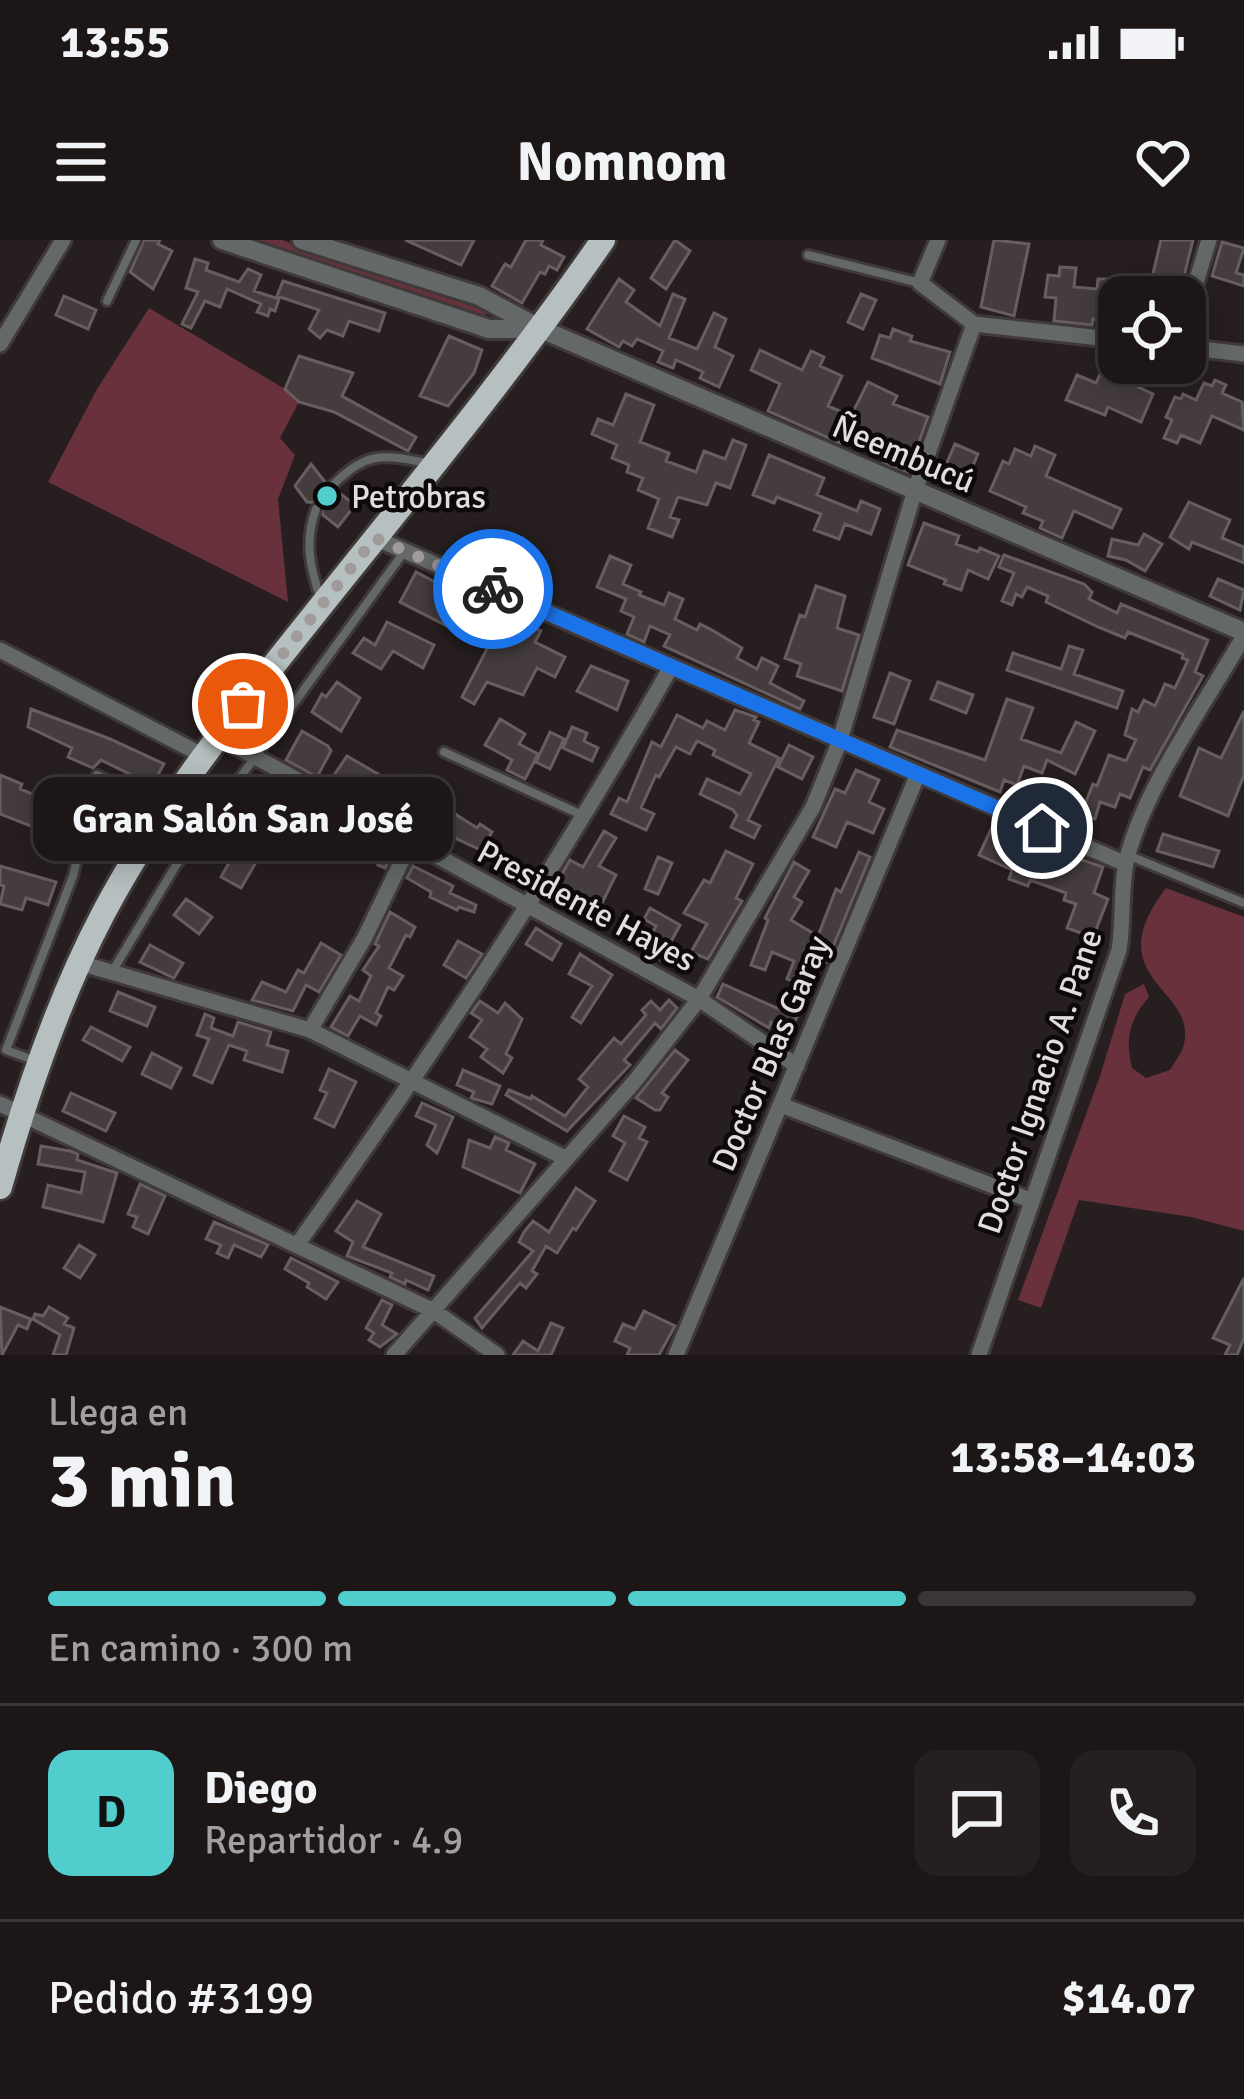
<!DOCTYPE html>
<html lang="es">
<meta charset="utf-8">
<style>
body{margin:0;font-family:Signika,sans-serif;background:#251f20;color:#f1f3f6;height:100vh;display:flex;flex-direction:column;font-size:45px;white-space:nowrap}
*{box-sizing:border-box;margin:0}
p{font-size:39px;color:#a09fa1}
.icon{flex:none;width:66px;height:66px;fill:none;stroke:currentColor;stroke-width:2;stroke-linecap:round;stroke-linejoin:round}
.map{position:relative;height:1115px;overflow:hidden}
.details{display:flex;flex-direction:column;background:#1c1617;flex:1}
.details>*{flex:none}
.fabs{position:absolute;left:1098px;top:36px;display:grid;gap:24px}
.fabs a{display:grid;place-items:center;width:108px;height:108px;border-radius:24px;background:#1c1617;box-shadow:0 6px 30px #0003,0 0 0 3px #3a3536;font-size:60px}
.pin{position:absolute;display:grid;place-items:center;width:102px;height:102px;color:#fff;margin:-51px;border:6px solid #fff;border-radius:50%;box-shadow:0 3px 12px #0007}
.courier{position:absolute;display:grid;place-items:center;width:120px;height:120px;margin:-60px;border:9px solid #1a73e8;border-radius:50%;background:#fff;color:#222;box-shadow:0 3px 15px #0007}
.bubble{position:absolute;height:84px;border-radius:24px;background:#1c1617;box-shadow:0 6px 30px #0003,0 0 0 3px #3a3536;font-size:39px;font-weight:700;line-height:84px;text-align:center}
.overview em{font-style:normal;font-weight:700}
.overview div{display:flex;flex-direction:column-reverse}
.overview{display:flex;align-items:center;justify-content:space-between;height:204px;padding:0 48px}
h1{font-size:78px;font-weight:700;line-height:90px}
.bar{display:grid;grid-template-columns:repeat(4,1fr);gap:18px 12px;align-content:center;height:144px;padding:0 48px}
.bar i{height:15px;border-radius:9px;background:#3a3536}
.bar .on{background:#52cdce}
.bar p{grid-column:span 4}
.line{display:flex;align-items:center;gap:30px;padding:0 48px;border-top:3px solid #3a3536}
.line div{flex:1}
.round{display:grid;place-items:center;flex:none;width:126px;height:126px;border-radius:24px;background:#251f20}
.status{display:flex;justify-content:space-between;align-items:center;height:84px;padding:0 60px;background:#1c1617;direction:ltr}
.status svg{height:33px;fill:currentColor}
header{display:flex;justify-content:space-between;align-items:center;height:156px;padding:0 48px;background:#1c1617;font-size:54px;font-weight:700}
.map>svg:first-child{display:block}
.green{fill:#68313c}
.building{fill:#443c3d;stroke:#685e60;stroke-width:3}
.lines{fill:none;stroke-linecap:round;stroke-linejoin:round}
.service-casing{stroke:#40393a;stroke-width:14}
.minor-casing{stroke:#40393a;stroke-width:21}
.tertiary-casing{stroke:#40393a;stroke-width:24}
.trunk-casing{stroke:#40393a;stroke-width:30}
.service{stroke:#646868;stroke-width:8}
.minor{stroke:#646868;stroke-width:15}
.tertiary{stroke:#646868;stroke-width:18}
.trunk{stroke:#b6c0c0;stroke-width:24}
.done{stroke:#a09a9a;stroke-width:12;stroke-dasharray:0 21.6}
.route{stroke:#1a73e8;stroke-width:15}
.poi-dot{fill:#52cdce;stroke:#0d090a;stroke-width:4.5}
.labels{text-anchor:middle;stroke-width:9;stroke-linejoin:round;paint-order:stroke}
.street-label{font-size:33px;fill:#e2dcdd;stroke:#0d090a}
.poi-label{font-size:33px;fill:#e2dcdd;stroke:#0d090a;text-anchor:start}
</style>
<div class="status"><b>13:55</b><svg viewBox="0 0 49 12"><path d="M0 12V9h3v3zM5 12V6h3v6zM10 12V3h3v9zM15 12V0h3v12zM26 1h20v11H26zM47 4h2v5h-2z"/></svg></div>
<header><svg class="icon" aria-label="menu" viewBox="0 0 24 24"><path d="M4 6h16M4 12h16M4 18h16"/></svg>Nomnom<svg class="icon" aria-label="heart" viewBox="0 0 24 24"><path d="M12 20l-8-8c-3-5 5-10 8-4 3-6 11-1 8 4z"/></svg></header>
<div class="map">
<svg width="1244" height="1115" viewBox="0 0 1244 1115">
<rect width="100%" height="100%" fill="#261e1f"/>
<path class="green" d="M 259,0 L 282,0 L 489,69 L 482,81 L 257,5 Z
M 149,68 L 285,149 L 299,162 L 280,198 L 295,215 L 278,259 L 288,362 L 48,242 L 97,149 Z
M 1166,648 L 1244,677 L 1244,991 L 1191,977 L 1079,960 L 1041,1068 L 1018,1060 L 1100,836 L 1125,754 L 1144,744 L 1149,757 C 1129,779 1125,800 1132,828 L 1146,838 L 1170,830 C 1174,823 1182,813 1184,804 C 1197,747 1096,740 1166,648 Z"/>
<path class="building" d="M 144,0 L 160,0 L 158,4 L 172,11 L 153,49 L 130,32 Z
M 405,0 L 474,0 L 461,25 Z
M 526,0 L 543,0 L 541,5 L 564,17 L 557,30 L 549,26 L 545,34 L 540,32 L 522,63 L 492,46 L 505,24 L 511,27 Z
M 675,0 L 690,11 L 666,49 L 651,38 Z
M 994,0 L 1029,4 L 1014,76 L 981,67 Z
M 1161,0 L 1193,0 L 1179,57 L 1134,57 L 1138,39 L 1151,42 Z
M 1222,2 L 1244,8 L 1236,33 L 1244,35 L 1244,46 L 1212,36 Z
M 195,19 L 208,23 L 206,30 L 239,42 L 248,29 L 261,35 L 254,51 L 279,59 L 275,71 L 270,69 L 268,76 L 257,72 L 261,64 L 227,49 L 220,67 L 205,61 L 191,88 L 182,84 L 198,52 L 186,48 Z
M 1060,27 L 1076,28 L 1074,47 L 1097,49 L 1098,39 L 1111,39 L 1111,52 L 1119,54 L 1119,85 L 1093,79 L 1092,85 L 1054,81 L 1056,58 L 1045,57 L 1048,35 L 1059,36 Z
M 619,39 L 634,50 L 626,62 L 660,86 L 673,54 L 685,59 L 669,98 L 697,109 L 714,73 L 726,79 L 715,107 L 733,116 L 719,147 L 700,138 L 703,132 L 676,120 L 673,128 L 658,122 L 663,111 L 637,99 L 632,106 L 623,101 L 619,107 L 587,89 Z
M 283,41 L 385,73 L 379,91 L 349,81 L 343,96 L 327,90 L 320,98 L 309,89 L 319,70 L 277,56 Z
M 861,54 L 876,60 L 863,89 L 848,82 Z
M 64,56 L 96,70 L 88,89 L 56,75 Z
M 893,89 L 912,96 L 910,101 L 950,112 L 940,144 L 872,118 L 880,95 L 890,98 Z
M 449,96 L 482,110 L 474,133 L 448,166 L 420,156 Z
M 760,110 L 802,130 L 811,111 L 824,117 L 820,126 L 842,136 L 828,166 L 851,176 L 868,142 L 897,156 L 893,164 L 928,177 L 908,232 L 883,222 L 887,212 L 844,192 L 840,203 L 768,171 L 780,144 L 751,130 Z
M 299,116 L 353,133 L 342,156 L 416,197 L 408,211 L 334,172 L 299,162 L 285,149 Z
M 1102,130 L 1153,154 L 1141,182 L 1108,167 L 1105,175 L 1066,160 L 1077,135 L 1096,143 Z
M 1215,140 L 1226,145 L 1222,153 L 1242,162 L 1244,190 L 1212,176 L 1200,203 L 1181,195 L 1177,203 L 1164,198 L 1172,180 L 1166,177 L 1175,157 L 1181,159 L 1183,154 L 1196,160 L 1204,143 L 1212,146 Z
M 626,154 L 654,165 L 640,202 L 669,213 L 666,221 L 696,232 L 704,211 L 725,219 L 733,200 L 746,205 L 730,248 L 716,243 L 707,265 L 678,257 L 670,277 L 679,280 L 672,297 L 648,288 L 659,259 L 638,250 L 643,238 L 627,232 L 629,225 L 612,218 L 617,205 L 592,194 L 598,179 L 613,185 Z
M 955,204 L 978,214 L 965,244 L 942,234 Z
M 1035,206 L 1055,215 L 1046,236 L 1121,269 L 1112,288 L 1074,271 L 1062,298 L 1040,288 L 1043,281 L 1023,273 L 1026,267 L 990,251 L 1003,221 L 1009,224 L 1015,209 L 1031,216 Z
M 769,215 L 824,238 L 817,255 L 857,271 L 861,261 L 880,269 L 871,294 L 845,284 L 839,299 L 814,290 L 821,274 L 777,257 L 774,263 L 753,255 Z
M 311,224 L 325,242 L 327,252 L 338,252 L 355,265 L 338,287 L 323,275 L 321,263 L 307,262 L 295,246 Z
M 1189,262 L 1230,280 L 1222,298 L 1244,307 L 1244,323 L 1192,302 L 1189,309 L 1170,297 Z
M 924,283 L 959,296 L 956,304 L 978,312 L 980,308 L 999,316 L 988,339 L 968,330 L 961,350 L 944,344 L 946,340 L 908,325 Z
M 1144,294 L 1162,304 L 1145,331 L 1126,320 L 1108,316 L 1112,299 L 1138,305 Z
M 464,308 L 485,318 L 490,308 L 500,313 L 489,334 L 458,320 Z
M 1004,315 L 1084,344 L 1092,352 L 1089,359 L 1117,373 L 1121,364 L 1208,400 L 1195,432 L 1203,436 L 1150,530 L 1143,527 L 1130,558 L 1120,554 L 1115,567 L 1100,562 L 1095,579 L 1068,572 L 1072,560 L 1085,564 L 1093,544 L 1097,546 L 1109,515 L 1126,521 L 1136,500 L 1125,495 L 1132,469 L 1138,472 L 1144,460 L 1155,466 L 1165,444 L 1175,448 L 1188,420 L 1182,418 L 1183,414 L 1128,392 L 1125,398 L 1098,387 L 1046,362 L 1048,356 L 1027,347 L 1022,357 L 1016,354 L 1012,365 L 1002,361 L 1014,333 L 999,327 Z
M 610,316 L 631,325 L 623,344 L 641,352 L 639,355 L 664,365 L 669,353 L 683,359 L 675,379 L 697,390 L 700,384 L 712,390 L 742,408 L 737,418 L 757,429 L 762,418 L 778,426 L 770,443 L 804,461 L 800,469 L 664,406 L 670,395 L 650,386 L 644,402 L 627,394 L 634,377 L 621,371 L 626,359 L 597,347 Z
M 416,332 L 522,387 L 525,383 L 541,391 L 535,402 L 565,417 L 555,437 L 537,428 L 523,455 L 487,442 L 474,464 L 462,457 L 488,407 L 400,362 Z
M 1218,339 L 1244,350 L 1240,370 L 1210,356 Z
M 816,346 L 845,356 L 837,388 L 859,395 L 842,451 L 797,436 L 801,424 L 785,418 L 800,375 L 805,377 Z
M 387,382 L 434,405 L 423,428 L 393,411 L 381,429 L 353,413 L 364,398 L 375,405 Z
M 1069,406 L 1083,410 L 1074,434 L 1123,451 L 1117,468 L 1007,430 L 1013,413 L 1061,429 Z
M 591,426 L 628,441 L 617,470 L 577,451 Z
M 890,433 L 910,441 L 894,484 L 874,477 Z
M 337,442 L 360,458 L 341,491 L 312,472 L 322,454 L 326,457 Z
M 938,442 L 973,455 L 966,473 L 931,459 Z
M 1007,459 L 1033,468 L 1021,499 L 1061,513 L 1076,482 L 1095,491 L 1075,534 L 1047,520 L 1042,533 L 1024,526 L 1017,545 L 1004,540 L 1000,552 L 890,507 L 897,490 L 985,520 Z
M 31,469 L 110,499 L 164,524 L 152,545 L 101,520 L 93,528 L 68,517 L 72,508 L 28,487 Z
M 735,470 L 756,477 L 754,480 L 759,482 L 749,503 L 779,518 L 748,580 L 760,586 L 754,598 L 731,587 L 737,575 L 733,570 L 700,554 L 707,539 L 740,554 L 751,534 L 713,515 L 715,510 L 697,501 L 690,514 L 676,507 L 659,537 L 656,535 L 641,568 L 654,574 L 646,590 L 611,574 L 619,558 L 627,562 L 652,502 L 661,507 L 677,475 L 703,488 L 707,481 L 725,490 Z
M 1244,471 L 1244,535 L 1228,576 L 1180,556 L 1199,508 L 1221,518 Z
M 500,479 L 525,494 L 519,504 L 538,514 L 525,539 L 507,530 L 512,520 L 485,505 Z
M 572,487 L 587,493 L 584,501 L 598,508 L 592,521 L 563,508 Z
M 302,491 L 328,506 L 331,511 L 317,537 L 286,520 Z
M 550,492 L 564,499 L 550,529 L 536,522 Z
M 789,505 L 813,517 L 802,539 L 778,527 Z
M 347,516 L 378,534 L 363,559 L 330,541 Z
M 856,530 L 879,540 L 869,562 L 884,569 L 873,593 L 847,582 L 836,607 L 813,597 L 835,549 L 845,553 Z
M 0,535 L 22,544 L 20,549 L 67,568 L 56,596 L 0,574 Z
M 265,544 L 289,559 L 277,579 L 252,563 Z
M 399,544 L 432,562 L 430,565 L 450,576 L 452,572 L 477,588 L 480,584 L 492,592 L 481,610 L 448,595 L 442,605 L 427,597 L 430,591 L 401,575 L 398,581 L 384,574 Z
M 312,564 L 395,608 L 385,628 L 378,625 L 380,621 L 344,602 L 338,613 L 327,607 L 329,602 L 321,597 L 324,591 L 303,579 Z
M 242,588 L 273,604 L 265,622 L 258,619 L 241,648 L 221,637 L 237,609 L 233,607 Z
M 991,589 L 1103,627 L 1094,653 L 1108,659 L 1093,697 L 1067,688 L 1076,664 L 1064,660 L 1066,653 L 1030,640 L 1028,646 L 1009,639 L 1012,630 L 979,615 Z
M 604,591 L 616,598 L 599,626 L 616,635 L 599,669 L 570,656 L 566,664 L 549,656 L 570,620 L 583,627 Z
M 1163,594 L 1219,611 L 1213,627 L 1157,611 Z
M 726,611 L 753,624 L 736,658 L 742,661 L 708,719 L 691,712 L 707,684 L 684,673 L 704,640 L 710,643 Z
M 859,612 L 870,617 L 830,714 L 826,722 L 821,719 L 809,748 L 787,739 L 794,721 L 772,712 L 765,730 L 751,725 L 768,680 L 765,678 L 794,622 L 809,631 L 794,657 L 802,662 L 791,680 L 818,696 L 836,649 L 841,652 Z
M 658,617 L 672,623 L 658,654 L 645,649 Z
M 0,626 L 56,642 L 48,665 L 26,658 L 22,670 L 0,664 L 4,646 L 0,645 Z
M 413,626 L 453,646 L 450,653 L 476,665 L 474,672 L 459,667 L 457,670 L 430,657 L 431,652 L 407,638 Z
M 186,659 L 212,677 L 199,694 L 174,675 Z
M 650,668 L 680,685 L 661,720 L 643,710 L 656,686 L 644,679 Z
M 390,672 L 415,687 L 410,697 L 406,695 L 389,728 L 403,736 L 394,750 L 388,747 L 376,773 L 381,776 L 376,785 L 360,776 L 348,796 L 331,787 L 350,756 L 359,761 L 371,736 L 363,730 L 379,706 L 375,704 Z
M 536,688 L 561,704 L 552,720 L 526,704 Z
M 458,701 L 482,714 L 466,738 L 444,725 Z
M 321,703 L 341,715 L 319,752 L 306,745 L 293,771 L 252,760 L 262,742 L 286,752 L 298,730 L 304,733 Z
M 150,705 L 183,723 L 174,738 L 140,722 Z
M 580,714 L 612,735 L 581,783 L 572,777 L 592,746 L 569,734 Z
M 723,744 L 797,777 L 790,791 L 771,782 L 769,788 L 717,757 Z
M 118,752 L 155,767 L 147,786 L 110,771 Z
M 669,760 L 677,768 L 661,789 L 655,783 L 624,820 L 630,825 L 567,891 L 506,855 L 509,850 L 531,859 L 532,856 L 565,876 L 588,847 L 579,839 L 614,798 L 621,804 L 646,775 L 642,770 L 651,761 L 660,770 Z
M 480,761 L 498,773 L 505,763 L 522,779 L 506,814 L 512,818 L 503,833 L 481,817 L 487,809 L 470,797 L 482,780 L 471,773 Z
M 205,774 L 214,778 L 211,788 L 233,796 L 238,782 L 271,792 L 267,805 L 288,811 L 282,832 L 244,820 L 247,811 L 229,805 L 212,843 L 194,835 L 209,799 L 197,795 Z
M 91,787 L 130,807 L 122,821 L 83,800 Z
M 675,810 L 688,820 L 662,853 L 668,857 L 660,870 L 655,870 L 636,858 Z
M 152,813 L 181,828 L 171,848 L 142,834 Z
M 329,829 L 356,842 L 334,887 L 315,878 L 327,853 L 320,850 Z
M 463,830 L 500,846 L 492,864 L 471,858 L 474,852 L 457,845 Z
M 71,853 L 115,873 L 106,891 L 63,871 Z
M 422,863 L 453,877 L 437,913 L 427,905 L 436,885 L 416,876 Z
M 624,876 L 645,887 L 639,898 L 647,902 L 627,940 L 610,931 L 625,903 L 613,896 Z
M 495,897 L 509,903 L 506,910 L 535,924 L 520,953 L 463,927 L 469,900 L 490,908 Z
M 41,906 L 70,911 L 78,914 L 77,920 L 117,933 L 103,982 L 43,967 L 48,945 L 81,953 L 85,932 L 38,924 Z
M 140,944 L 165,956 L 148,994 L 133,987 L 137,977 L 128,974 Z
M 576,948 L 595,961 L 576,990 L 573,988 L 557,1013 L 546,1006 L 532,1031 L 537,1034 L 526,1048 L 520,1043 L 482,1088 L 475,1078 L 533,1011 L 519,1002 L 524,992 L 533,981 L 549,992 Z
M 357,961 L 381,974 L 363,1007 L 434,1036 L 428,1050 L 406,1040 L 405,1044 L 390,1037 L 392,1033 L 347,1016 L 353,1002 L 336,991 Z
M 214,982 L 257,1000 L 268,1005 L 261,1017 L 234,1005 L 228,1018 L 217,1013 L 221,1005 L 206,999 Z
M 79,1005 L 95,1015 L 80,1038 L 64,1028 Z
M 291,1018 L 338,1042 L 326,1059 L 307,1047 L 309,1043 L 285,1029 Z
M 1244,1038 L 1244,1098 L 1237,1115 L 1225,1115 L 1230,1105 L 1213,1098 Z
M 382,1060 L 392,1065 L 382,1085 L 397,1094 L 380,1107 L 369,1100 L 374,1093 L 366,1088 Z
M 0,1067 L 31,1079 L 27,1089 L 18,1085 L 2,1115 Z
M 49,1067 L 68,1078 L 64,1084 L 74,1088 L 66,1115 L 53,1115 L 60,1095 L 33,1079 L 35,1074 L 43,1076 Z
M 644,1071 L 675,1086 L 659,1115 L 627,1115 L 630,1108 L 615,1101 L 623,1084 L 635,1089 Z
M 551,1083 L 563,1088 L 551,1115 L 513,1115 L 523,1101 L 538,1111 Z"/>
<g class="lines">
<defs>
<path id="service" d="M 808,15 L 920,43
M 107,61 L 136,0
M 332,246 C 364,213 381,213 426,223
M 316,269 C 304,301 310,328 321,360
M 444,512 L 584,576
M 1130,616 L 1244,663
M 112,732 L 175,627 L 404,312
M 36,821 L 6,810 L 73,636 L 97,535 L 159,567"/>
<path id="minor" d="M 938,0 L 920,43 L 974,84
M 1185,78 L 1209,0
M 974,84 L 1119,100
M 0,104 L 63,0
M 1185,107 L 1244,114
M 375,298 L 1126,624
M 0,410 L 204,516
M 217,496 L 699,759 L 797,826
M 80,723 L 310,790 L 565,918
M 310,790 L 364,699 L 411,602
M 0,864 L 434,1071 L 497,1115
M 781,865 L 1030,960
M 297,1005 C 431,817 558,627 671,427
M 394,1115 L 635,841 L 699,759 L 813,567 L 839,503 L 915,250 L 974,84
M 676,1115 L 918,534
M 979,1115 L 1119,710 C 1124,680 1120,647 1127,618 C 1146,545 1206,462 1244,396"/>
<path id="tertiary" d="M 222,0 L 489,89 L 536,89
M 302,0 L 479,56 L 541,89 L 1244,392"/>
<path id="trunk" d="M 0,947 C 26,855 58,759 103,674 C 160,566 237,471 313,376 C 412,252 513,130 603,0"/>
</defs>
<use href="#service" class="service-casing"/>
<use href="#minor" class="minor-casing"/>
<use href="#tertiary" class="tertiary-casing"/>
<use href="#trunk" class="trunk-casing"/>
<use href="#service" class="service"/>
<use href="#minor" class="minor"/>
<use href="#tertiary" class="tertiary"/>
<use href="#trunk" class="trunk"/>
</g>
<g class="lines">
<path class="done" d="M 243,464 L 375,298 L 493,349"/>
<path class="route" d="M 493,349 L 1042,588"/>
</g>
<circle class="poi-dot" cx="327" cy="256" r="12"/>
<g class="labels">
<g class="street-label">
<text transform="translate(904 213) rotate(23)" y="12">Ñeembucú</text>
<text transform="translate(587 665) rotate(28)" y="12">Presidente Hayes</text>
<text transform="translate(770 813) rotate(-67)" y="12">Doctor Blas Garay</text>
<text transform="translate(1039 841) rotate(-71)" y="12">Doctor Ignacio A. Pane</text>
</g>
<g class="poi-label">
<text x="351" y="268">Petrobras</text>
</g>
</g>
</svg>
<div class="fabs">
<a><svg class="icon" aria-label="locate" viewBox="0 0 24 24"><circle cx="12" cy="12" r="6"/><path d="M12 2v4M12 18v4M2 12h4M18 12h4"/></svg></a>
</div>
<div class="pin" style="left:243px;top:464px;background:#ea580c"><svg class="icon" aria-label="bag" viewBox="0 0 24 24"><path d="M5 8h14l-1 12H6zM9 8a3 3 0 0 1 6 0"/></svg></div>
<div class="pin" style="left:1042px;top:588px;background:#1f2937"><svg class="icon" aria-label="home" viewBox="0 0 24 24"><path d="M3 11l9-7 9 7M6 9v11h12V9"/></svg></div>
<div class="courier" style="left:493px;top:349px"><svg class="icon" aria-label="bike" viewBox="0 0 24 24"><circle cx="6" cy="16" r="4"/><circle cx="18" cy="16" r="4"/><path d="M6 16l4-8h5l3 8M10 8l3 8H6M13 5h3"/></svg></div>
<div class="bubble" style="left:33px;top:537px;width:420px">Gran Salón San José</div>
</div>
<section class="details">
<div class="overview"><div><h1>3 min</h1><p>Llega en</p></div><em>13:58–14:03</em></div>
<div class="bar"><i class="on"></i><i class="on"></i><i class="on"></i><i></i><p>En camino · 300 m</p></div>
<div class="line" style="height:216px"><b class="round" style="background:#52cdce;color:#111">D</b><div><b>Diego</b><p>Repartidor · 4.9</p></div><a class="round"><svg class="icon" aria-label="chat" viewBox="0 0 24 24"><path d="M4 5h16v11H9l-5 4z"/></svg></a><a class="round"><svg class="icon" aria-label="phone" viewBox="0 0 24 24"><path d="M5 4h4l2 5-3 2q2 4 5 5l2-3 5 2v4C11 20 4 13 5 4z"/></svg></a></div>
<div class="line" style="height:156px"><div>Pedido #3199</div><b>$14.07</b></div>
</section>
